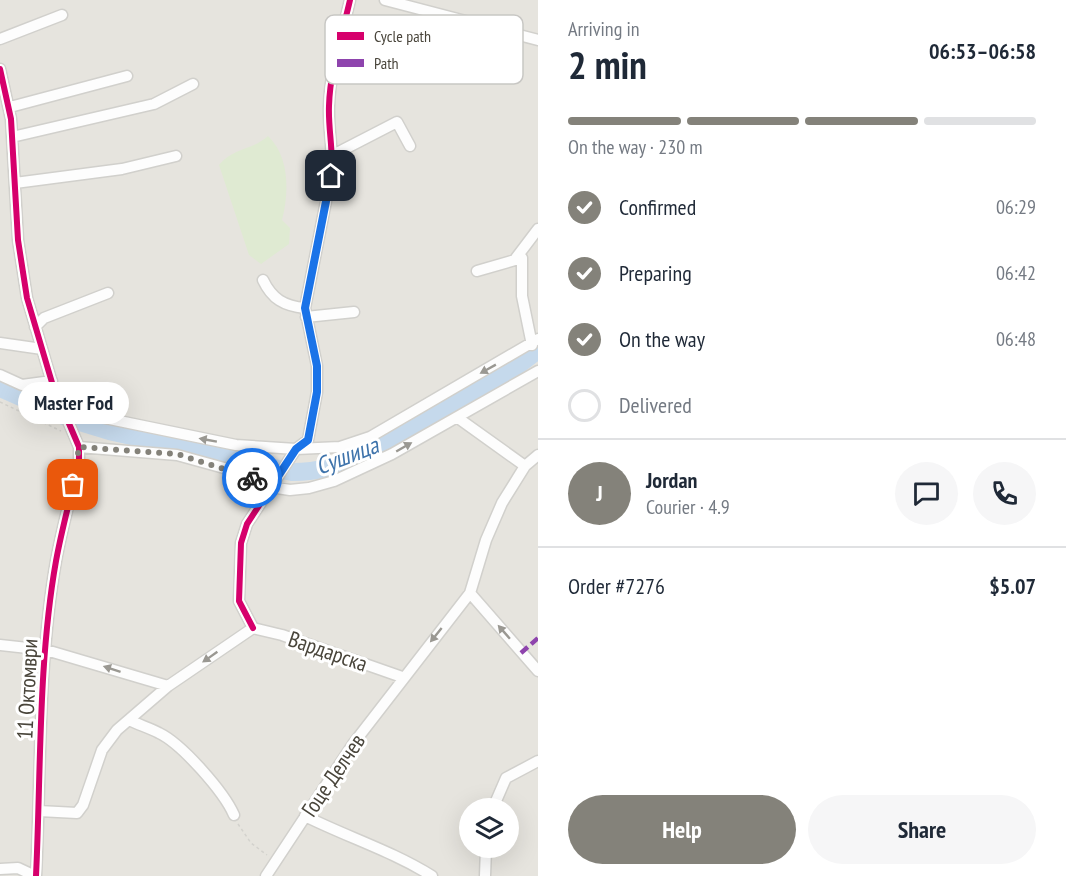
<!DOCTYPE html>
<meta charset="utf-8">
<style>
body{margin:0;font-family:"PT Sans Narrow",sans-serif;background:#f6f6f7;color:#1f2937;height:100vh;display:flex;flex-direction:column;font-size:22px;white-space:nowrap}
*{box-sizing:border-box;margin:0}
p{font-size:20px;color:#747a83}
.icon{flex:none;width:33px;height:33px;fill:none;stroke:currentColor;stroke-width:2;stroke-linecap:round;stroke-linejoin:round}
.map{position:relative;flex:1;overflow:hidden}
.details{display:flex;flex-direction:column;background:#fff;width:528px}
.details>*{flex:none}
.tools{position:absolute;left:459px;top:798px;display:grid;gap:12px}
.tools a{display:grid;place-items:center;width:60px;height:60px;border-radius:50%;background:#fff;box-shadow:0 6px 24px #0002;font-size:30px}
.pin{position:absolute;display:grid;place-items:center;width:51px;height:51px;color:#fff;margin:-26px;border-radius:12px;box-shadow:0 3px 9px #0006}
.courier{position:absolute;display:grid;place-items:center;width:60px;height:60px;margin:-30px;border:4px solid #1a73e8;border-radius:50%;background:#fff;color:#222;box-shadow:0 2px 8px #0007}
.bubble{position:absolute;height:42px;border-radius:21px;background:#fff;box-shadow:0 6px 24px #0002;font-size:20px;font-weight:700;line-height:42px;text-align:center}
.head em{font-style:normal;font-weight:700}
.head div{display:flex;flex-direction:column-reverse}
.head{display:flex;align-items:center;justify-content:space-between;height:102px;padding:0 30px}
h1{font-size:39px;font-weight:700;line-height:45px}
.bar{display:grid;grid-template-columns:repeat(4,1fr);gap:9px 6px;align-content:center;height:72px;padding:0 30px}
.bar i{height:8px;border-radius:4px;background:#e0e1e3}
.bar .current{background:#84827a}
.bar p{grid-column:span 4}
.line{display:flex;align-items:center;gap:15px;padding:0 30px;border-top:2px solid #e0e1e3}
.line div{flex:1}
.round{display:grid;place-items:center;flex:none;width:63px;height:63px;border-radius:32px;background:#f6f6f7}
ol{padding:0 30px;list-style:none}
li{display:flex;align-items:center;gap:18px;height:66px}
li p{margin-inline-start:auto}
li .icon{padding:6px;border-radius:50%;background:#84827a;color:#fff;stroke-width:4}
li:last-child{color:#747a83}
li i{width:33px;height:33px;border:3px solid #e0e1e3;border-radius:50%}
.cta{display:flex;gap:12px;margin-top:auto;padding:12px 30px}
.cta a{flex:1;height:69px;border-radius:36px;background:#84827a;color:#fff;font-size:24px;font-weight:700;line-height:69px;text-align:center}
.cta a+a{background:#f6f6f7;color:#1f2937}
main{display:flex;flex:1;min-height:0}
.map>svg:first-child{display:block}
.residential{fill:#e6e4de;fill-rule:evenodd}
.green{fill:#dfead2}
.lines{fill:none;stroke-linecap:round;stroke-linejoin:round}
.river{stroke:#c5d9ec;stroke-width:18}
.street-casing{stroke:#d1d0cc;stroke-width:13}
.path{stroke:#d3d2cd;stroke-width:1.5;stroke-dasharray:3 3;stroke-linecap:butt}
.street{stroke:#fdfdfd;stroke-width:10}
.quiet{stroke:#8e44ad;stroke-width:4.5;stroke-dasharray:9 4.5;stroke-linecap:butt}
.cycleway-casing{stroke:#fff;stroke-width:10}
.cycleway{stroke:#d6006c;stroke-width:6}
.oneway{fill:#9a9892}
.done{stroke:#84827a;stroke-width:6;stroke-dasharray:0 10.8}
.route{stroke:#1a73e8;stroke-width:8}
.labels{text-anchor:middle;stroke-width:6;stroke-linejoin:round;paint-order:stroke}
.street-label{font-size:22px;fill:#49453b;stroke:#fff}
.water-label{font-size:24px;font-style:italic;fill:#3e73ab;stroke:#fff}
.key{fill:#fff;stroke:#c8c7c4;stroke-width:1.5}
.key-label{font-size:16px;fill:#49453b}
</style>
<main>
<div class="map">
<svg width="538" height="876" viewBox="0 0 538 876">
<rect width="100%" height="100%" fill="#f3f2ef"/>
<path class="residential" d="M 0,0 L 538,0 L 538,876 L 0,876 ZM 470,808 L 508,808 L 508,848 L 470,848 Z"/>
<path class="green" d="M 268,136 C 290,157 289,193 282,220 L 290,228 L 289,244 L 261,264 L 249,255 L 219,165 C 232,148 253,150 268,136 Z"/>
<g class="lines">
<path class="river" d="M 0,388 L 73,420 L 109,431 L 292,472 C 320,472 339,466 363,454 L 513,369 L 538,350"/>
<defs>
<path id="street" d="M 385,0 L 538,40
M 0,39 L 62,15
M 0,69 L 11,119 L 18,240 L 27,298 L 53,386 L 79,447 L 79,463 C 71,495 62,528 56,561 C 38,662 41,773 36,876
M 10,107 L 127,76
M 12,137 L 154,104 L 193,84
M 333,155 L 397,122 L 410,146
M 15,183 L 122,169 L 176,156
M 516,258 L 538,229
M 477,271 L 522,258 L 522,296 L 532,345
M 263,280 C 272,299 284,306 305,308
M 306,317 L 354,312
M 35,327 L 44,318 L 108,293
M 0,343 L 42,349
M 0,375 L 22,385 L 52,381
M 61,402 L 90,415 L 236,445 L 296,449 L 340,447 L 370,437 L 538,339
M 458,418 L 525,466
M 79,447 L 177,455 L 235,471 L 271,487 L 290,490 L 309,488 L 334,481 L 392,454 L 538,371
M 470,593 L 538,671
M 253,628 L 239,601 L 241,543 L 247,524 L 296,449 L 308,440 L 317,392 L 317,366 L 305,308 L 331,176 C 334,152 328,130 329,106 C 330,70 342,35 350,0
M 253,628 L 282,635 L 402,677
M 0,645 L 46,650 L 168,686
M 129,720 C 139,725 150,728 159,733 C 182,744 224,792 234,815
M 493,808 L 506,778 L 538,761
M 39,811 L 77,813 L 83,805 L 102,750 L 117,730 L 168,686 L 253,628
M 305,816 C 347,837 392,851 432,876
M 0,869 L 18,868 L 35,876
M 266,876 L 353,744 L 470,593 L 486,540 L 502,503 L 525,466 L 538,455
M 485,876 L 486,848"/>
</defs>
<use href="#street" class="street-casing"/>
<path class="path" d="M 0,402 L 61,431
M 238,824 L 251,843 L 267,855"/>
<use href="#street" class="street"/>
<path class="quiet" d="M 521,653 L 538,638"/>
<defs>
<path id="cycleway" d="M 0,69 L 11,119 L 18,240 L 27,298 L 53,386 L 79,447 L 79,463 C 71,495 62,528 56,561 C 38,662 41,773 36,876
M 253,628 L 239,601 L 241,543 L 247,524 L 296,449 L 308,440 L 317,392 L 317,366 L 305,308 L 331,176 C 334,152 328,130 329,106 C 330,70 342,35 350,0"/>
</defs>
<use href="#cycleway" class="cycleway-casing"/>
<use href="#cycleway" class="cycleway"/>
</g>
<defs><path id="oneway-solid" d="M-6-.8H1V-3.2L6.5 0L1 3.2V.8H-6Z" transform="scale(1.5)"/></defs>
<g class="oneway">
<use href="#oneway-solid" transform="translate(488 369) rotate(151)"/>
<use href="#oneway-solid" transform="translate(208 440) rotate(-170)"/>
<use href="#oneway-solid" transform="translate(404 447) rotate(-30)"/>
<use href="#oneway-solid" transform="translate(504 632) rotate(-131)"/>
<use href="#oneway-solid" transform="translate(436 635) rotate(129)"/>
<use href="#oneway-solid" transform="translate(210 657) rotate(145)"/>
<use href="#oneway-solid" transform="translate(112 669) rotate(-162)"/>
</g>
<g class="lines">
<path class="done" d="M 73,485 L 79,447 L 177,454 L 252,478"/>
<path class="route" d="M 252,478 L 271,487 L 296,449 L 308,440 L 317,392 L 317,366 L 305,308 L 331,176"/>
</g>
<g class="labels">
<g class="street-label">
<text transform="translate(328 651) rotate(19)" y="8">Вардарска</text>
<text transform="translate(27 689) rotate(-87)" y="8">11 Октомври</text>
<text transform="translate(333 775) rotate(-56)" y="8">Гоце Делчев</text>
</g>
<g class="water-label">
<text transform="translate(347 456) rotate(-21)" y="8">Сушица</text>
</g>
</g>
<rect x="325" y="15" width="198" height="69" rx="9" class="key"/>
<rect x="337" y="32" width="27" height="8" fill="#d6006c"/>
<rect x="337" y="59" width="27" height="8" fill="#8e44ad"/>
<g class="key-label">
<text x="374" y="42">Cycle path</text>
<text x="374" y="69">Path</text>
</g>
</svg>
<div class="tools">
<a><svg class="icon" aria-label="layers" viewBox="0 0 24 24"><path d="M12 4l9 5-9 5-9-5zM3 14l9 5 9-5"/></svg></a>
</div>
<div class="pin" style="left:73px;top:485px;background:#ea580c"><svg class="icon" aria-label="bag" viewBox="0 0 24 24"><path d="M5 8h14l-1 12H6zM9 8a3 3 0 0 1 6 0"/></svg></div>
<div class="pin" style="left:331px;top:176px;background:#1f2937"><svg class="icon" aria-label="home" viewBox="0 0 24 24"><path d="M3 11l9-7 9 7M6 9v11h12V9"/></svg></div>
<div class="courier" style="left:252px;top:478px"><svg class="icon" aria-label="bike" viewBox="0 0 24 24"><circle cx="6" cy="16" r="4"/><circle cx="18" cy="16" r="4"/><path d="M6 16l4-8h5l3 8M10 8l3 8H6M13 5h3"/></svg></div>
<div class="bubble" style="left:18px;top:382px;width:111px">Master Fod</div>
</div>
<section class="details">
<div class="head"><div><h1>2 min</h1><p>Arriving in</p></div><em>06:53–06:58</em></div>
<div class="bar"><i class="current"></i><i class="current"></i><i class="current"></i><i></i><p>On the way · 230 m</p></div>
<ol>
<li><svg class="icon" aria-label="check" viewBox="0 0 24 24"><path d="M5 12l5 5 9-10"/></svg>Confirmed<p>06:29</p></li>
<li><svg class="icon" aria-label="check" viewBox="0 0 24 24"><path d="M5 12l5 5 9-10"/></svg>Preparing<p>06:42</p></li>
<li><svg class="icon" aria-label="check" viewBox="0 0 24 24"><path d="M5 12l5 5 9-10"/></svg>On the way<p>06:48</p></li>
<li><i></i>Delivered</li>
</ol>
<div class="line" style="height:108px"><b class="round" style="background:#84827a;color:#fff">J</b><div><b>Jordan</b><p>Courier · 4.9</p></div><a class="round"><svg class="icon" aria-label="chat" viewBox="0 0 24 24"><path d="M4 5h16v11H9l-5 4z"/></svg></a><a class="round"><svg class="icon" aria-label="phone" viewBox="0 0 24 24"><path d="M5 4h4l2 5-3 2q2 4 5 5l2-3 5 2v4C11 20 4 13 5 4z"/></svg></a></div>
<div class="line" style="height:78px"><div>Order #7276</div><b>$5.07</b></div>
<div class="cta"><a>Help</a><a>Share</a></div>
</section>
</main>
